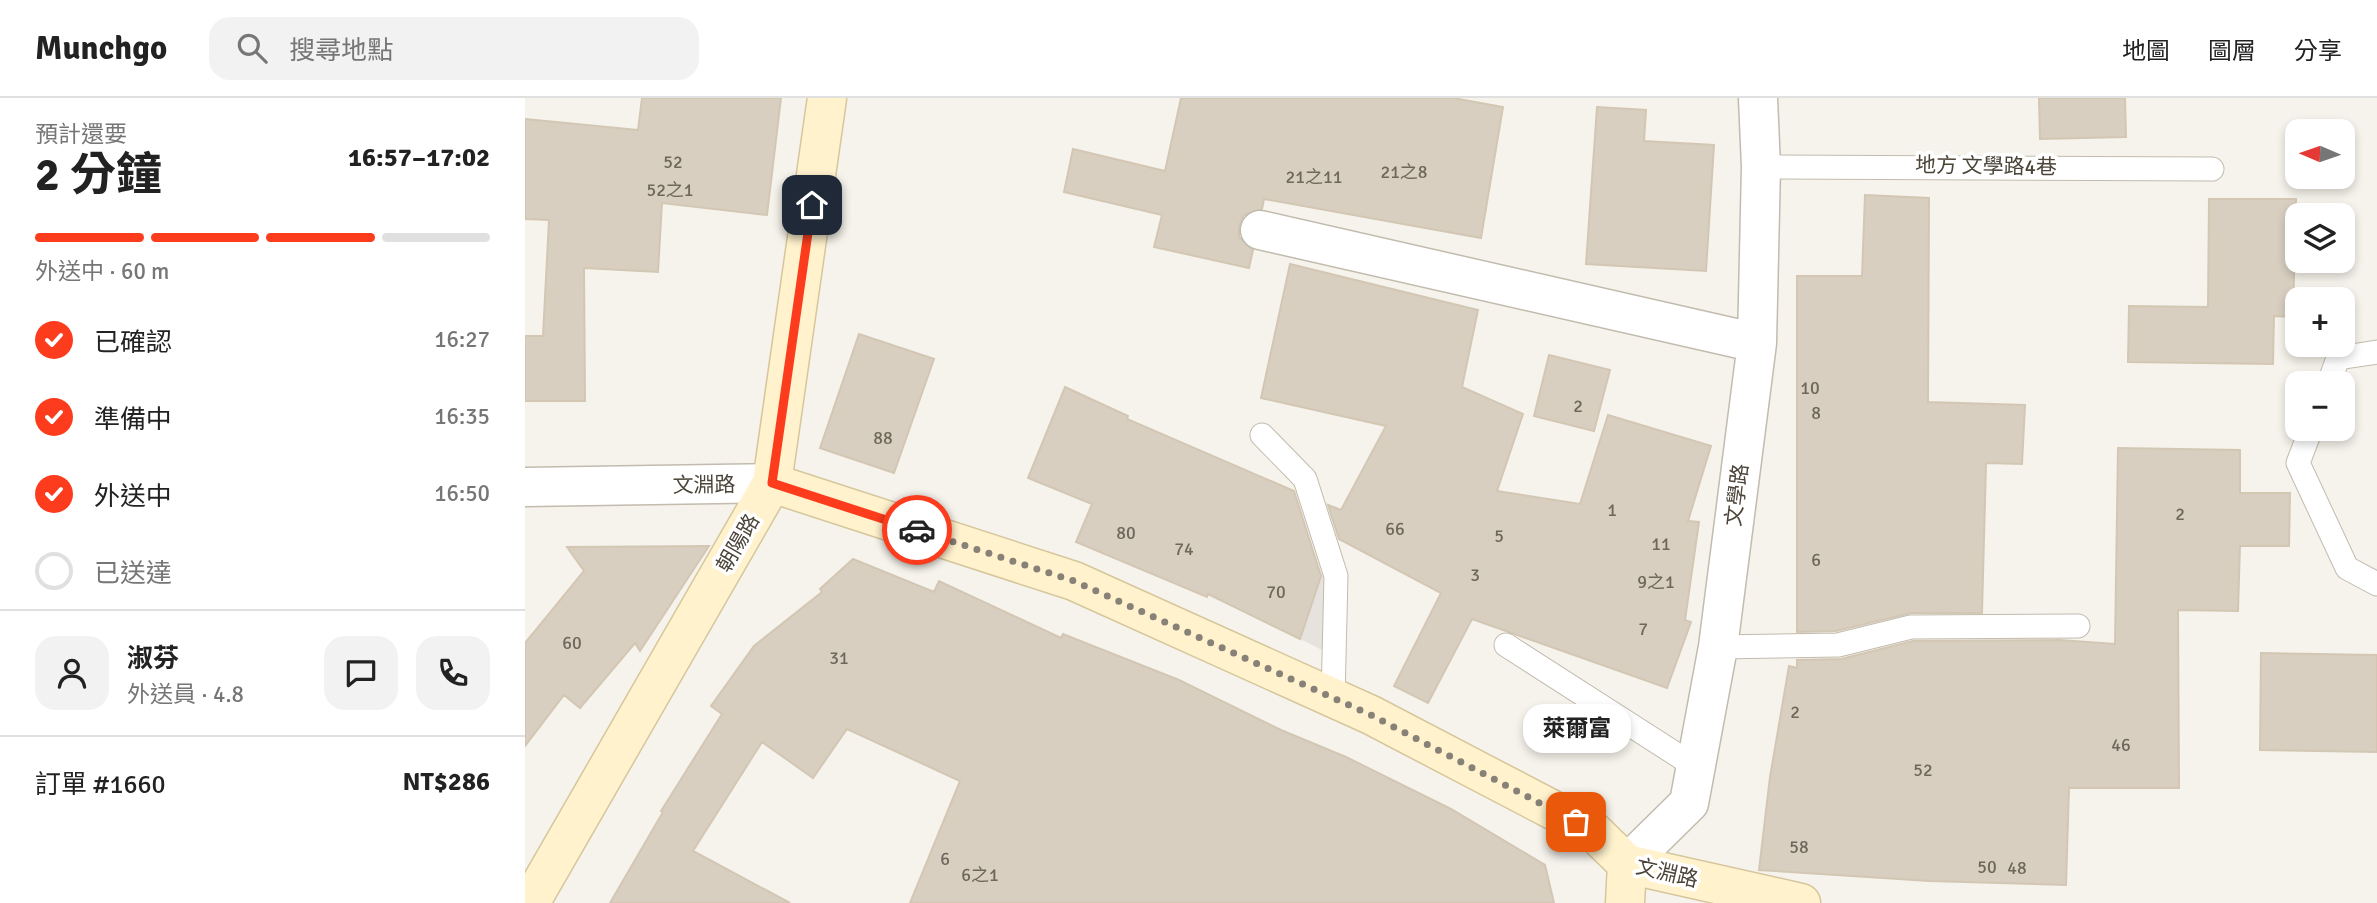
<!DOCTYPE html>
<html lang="zh-TW">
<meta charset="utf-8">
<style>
body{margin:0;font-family:Signika,"Noto Sans TC",sans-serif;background:#f2f2f2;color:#222;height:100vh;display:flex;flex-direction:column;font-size:26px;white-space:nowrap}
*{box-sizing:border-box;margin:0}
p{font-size:23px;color:#767676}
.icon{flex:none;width:38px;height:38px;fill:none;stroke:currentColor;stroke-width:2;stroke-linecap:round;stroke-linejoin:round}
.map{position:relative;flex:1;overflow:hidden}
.panel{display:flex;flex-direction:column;background:#fff;width:525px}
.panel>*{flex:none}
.needle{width:46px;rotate:272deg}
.tools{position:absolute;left:1760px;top:21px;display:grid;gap:14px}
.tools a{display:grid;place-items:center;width:70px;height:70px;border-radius:14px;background:#fff;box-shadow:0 4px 10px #0003;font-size:35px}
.pin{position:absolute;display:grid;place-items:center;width:60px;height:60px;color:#fff;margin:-30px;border-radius:14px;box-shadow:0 4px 10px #0006}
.courier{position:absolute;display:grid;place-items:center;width:70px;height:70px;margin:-35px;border:5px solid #fc3c1d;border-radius:50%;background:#fff;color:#222;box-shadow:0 2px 9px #0007}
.bubble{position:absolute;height:49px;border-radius:21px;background:#fff;box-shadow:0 4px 10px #0003;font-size:23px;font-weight:700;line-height:49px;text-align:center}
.headline em{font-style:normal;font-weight:700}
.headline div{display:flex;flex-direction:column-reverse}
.headline{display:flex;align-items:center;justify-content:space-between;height:119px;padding:0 35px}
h1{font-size:46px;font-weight:700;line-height:52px}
.bar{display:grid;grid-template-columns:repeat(4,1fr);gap:10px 7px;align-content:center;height:84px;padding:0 35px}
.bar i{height:9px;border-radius:5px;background:#e0e0e0}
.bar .selected{background:#fc3c1d}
.bar p{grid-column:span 4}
.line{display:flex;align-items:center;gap:18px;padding:0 35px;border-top:2px solid #e0e0e0}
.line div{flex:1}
.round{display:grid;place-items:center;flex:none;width:74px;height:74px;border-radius:21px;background:#f2f2f2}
ol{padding:0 35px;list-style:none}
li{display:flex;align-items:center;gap:21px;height:77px}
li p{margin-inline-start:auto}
li .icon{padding:7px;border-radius:50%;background:#fc3c1d;color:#fff;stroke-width:4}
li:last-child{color:#767676}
li i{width:38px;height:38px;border:4px solid #e0e0e0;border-radius:50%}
header{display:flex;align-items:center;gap:42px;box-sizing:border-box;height:98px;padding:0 35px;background:#fff;border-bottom:2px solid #e0e0e0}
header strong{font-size:33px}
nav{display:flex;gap:38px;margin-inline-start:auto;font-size:24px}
.search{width:490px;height:63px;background:#f2f2f2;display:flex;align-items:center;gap:18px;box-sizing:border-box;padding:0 24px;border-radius:21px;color:#767676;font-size:26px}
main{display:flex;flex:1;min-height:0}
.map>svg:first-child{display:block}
.industrial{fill:#e6e2dd}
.building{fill:#d8cfc1;stroke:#d3c7b4;stroke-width:2}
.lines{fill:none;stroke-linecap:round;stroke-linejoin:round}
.lane-casing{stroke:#c2bbae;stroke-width:25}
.street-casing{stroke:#c2bbae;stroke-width:41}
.secondary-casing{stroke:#d6c69b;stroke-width:41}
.lane{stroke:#fff;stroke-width:23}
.street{stroke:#fff;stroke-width:38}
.secondary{stroke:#fff2cd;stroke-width:38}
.done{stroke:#878178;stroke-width:7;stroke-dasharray:0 12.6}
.route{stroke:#fc3c1d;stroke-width:9}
.labels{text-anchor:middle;stroke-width:7;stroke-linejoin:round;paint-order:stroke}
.number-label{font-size:18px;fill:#6e675b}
.street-label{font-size:21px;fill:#4b4439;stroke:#fff}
</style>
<header>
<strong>Munchgo</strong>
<div class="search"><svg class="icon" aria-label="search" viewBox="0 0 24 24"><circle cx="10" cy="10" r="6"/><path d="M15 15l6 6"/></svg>搜尋地點</div>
<nav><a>地圖</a><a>圖層</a><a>分享</a></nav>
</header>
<main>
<section class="panel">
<div class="headline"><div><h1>2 分鐘</h1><p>預計還要</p></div><em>16:57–17:02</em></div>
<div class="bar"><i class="selected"></i><i class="selected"></i><i class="selected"></i><i></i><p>外送中 · 60 m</p></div>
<ol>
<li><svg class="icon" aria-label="check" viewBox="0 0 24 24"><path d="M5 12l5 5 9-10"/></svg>已確認<p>16:27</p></li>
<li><svg class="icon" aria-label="check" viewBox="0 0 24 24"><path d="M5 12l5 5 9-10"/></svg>準備中<p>16:35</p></li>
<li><svg class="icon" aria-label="check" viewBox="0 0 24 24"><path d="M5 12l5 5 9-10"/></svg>外送中<p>16:50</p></li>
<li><i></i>已送達</li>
</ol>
<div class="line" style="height:126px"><a class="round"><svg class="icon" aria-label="person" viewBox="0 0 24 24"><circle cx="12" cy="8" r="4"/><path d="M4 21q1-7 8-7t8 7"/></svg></a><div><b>淑芬</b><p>外送員 · 4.8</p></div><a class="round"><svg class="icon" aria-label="chat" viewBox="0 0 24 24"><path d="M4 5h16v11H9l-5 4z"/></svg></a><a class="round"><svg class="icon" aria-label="phone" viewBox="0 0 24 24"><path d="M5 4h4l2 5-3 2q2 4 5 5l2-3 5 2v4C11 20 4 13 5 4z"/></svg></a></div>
<div class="line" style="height:91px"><div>訂單 #1660</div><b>NT$286</b></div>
</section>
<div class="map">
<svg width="1852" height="805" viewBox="0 0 1852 805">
<rect width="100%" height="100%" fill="#f6f3ec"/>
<path class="industrial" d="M 800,465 L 805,556 L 775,541 Z"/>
<path class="building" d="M 117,0 L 256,0 L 242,117 L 137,105 L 133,174 L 59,170 L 60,303 L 0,303 L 0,238 L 18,238 L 24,122 L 0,121 L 0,21 L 113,32 Z
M 656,0 L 928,0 L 978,9 L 956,140 L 739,101 L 737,111 L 719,117 L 714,128 L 714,139 L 728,152 L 724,170 L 629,149 L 637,117 L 539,94 L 548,51 L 640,73 Z
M 1514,0 L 1600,0 L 1601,39 L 1515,41 Z
M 1072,9 L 1121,12 L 1119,43 L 1189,47 L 1181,173 L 1061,166 Z
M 1340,97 L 1404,100 L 1403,304 L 1500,307 L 1497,366 L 1461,365 L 1457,515 L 1386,515 L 1311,533 L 1272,534 L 1272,178 L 1337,178 Z
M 1684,101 L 1771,101 L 1768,219 L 1749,218 L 1748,266 L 1603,264 L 1604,208 L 1683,209 Z
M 765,166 L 953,212 L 937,289 L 998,316 L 972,393 L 1055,406 L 1083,317 L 1186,348 L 1163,423 L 1174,424 L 1160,522 L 1166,524 L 1142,590 L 947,521 L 903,605 L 869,588 L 916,495 L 814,441 L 803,407 L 816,412 L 861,328 L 736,300 Z
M 334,236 L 409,261 L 369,375 L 295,350 Z
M 1024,257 L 1085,272 L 1069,333 L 1009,318 Z
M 540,289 L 603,318 L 602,321 L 769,393 L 796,478 L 775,541 L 683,496 L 682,499 L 551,444 L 567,406 L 503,380 Z
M 1593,350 L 1715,352 L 1715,395 L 1765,395 L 1764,448 L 1715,448 L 1713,513 L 1653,512 L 1654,690 L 1544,690 L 1541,787 L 1404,783 L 1234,772 L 1245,679 L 1264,568 L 1272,570 L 1272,562 L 1316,561 L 1388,543 L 1535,542 L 1590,546 Z
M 184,448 L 115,553 L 110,545 L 55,610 L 39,597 L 0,648 L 0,545 L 59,473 L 42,449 Z
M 328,461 L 409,494 L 414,483 L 536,540 L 538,536 L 654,582 L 756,632 L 821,659 L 926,711 L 1020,767 L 1029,805 L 385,805 L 435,683 L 322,631 L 288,680 L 237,644 L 168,753 L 265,805 L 85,805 L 138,714 L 136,713 L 197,616 L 186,608 L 229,548 L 297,494 L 295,491 Z
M 1736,555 L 1852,557 L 1852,654 L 1735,652 Z"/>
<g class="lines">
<defs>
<path id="lane" d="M 1236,69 L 1687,71
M 1804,285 L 1813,260 L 1852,254
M 1786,331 L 1773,365 L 1822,470 L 1852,486
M 737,337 L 780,381 L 811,478 L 808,600
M 981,547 L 1171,669
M 1193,549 L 1313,547 L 1386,529 L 1553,528"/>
<path id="street" d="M 735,132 L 1232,245
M 0,389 L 247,385
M 1102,766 L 1164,705 L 1193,549 L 1232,245 L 1236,69 L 1233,0"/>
<path id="secondary" d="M 247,385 L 549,483 L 846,617 L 1068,733 L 1102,766 L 1276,805
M 5,805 L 247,385 L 302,0
M 1100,805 L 1102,766"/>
</defs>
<use href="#lane" class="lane-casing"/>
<use href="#street" class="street-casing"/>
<use href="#secondary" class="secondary-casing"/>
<use href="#lane" class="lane"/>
<use href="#street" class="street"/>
<use href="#secondary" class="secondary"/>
</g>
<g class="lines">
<path class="done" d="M 392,432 L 549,483 L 846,617 L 1051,724"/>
<path class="route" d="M 287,107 L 247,385 L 392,432"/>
</g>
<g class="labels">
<g class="number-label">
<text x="148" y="70">52</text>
<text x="879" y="80">21之8</text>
<text x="789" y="85">21之11</text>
<text x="145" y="98">52之1</text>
<text x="1285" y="296">10</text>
<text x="1053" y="314">2</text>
<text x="1291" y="321">8</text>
<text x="358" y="346">88</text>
<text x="1087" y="418">1</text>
<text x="1655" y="422">2</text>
<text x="870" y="437">66</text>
<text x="601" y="441">80</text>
<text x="974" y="444">5</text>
<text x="1136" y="452">11</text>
<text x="659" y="457">74</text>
<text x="1291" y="468">6</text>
<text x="950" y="483">3</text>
<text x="1131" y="490">9之1</text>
<text x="751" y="500">70</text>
<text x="1118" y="537">7</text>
<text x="47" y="551">60</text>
<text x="314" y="566">31</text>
<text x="1270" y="620">2</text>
<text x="1596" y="653">46</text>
<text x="1398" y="678">52</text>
<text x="1274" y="755">58</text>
<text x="420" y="767">6</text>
<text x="1462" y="775">50</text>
<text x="1492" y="776">48</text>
<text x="455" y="783">6之1</text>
</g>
<g class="street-label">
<text transform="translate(1461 68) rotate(1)" y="7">地方 文學路4巷</text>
<text transform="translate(179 387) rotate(-1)" y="7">文淵路</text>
<text transform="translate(1212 397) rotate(-83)" y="7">文學路</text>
<text transform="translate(213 445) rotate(-60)" y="7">朝陽路</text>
<text transform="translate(1142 775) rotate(13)" y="7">文淵路</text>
</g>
</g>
</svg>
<div class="tools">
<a><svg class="needle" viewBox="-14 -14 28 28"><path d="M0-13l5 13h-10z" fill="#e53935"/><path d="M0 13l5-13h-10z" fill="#767676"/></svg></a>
<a><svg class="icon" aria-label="layers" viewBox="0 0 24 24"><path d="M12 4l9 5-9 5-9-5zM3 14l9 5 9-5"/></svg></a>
<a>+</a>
<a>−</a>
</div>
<div class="pin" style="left:1051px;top:724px;background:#ea580c"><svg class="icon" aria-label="bag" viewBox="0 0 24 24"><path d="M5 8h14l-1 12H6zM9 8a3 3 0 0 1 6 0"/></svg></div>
<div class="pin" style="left:287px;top:107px;background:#1f2937"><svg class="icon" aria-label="home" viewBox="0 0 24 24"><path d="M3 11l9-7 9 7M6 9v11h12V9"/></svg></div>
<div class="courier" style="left:392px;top:432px"><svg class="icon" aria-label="car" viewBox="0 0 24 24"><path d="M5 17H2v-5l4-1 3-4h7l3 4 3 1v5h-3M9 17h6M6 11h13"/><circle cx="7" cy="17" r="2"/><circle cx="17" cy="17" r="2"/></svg></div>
<div class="bubble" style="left:998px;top:606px;width:108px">萊爾富</div>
</div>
</main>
